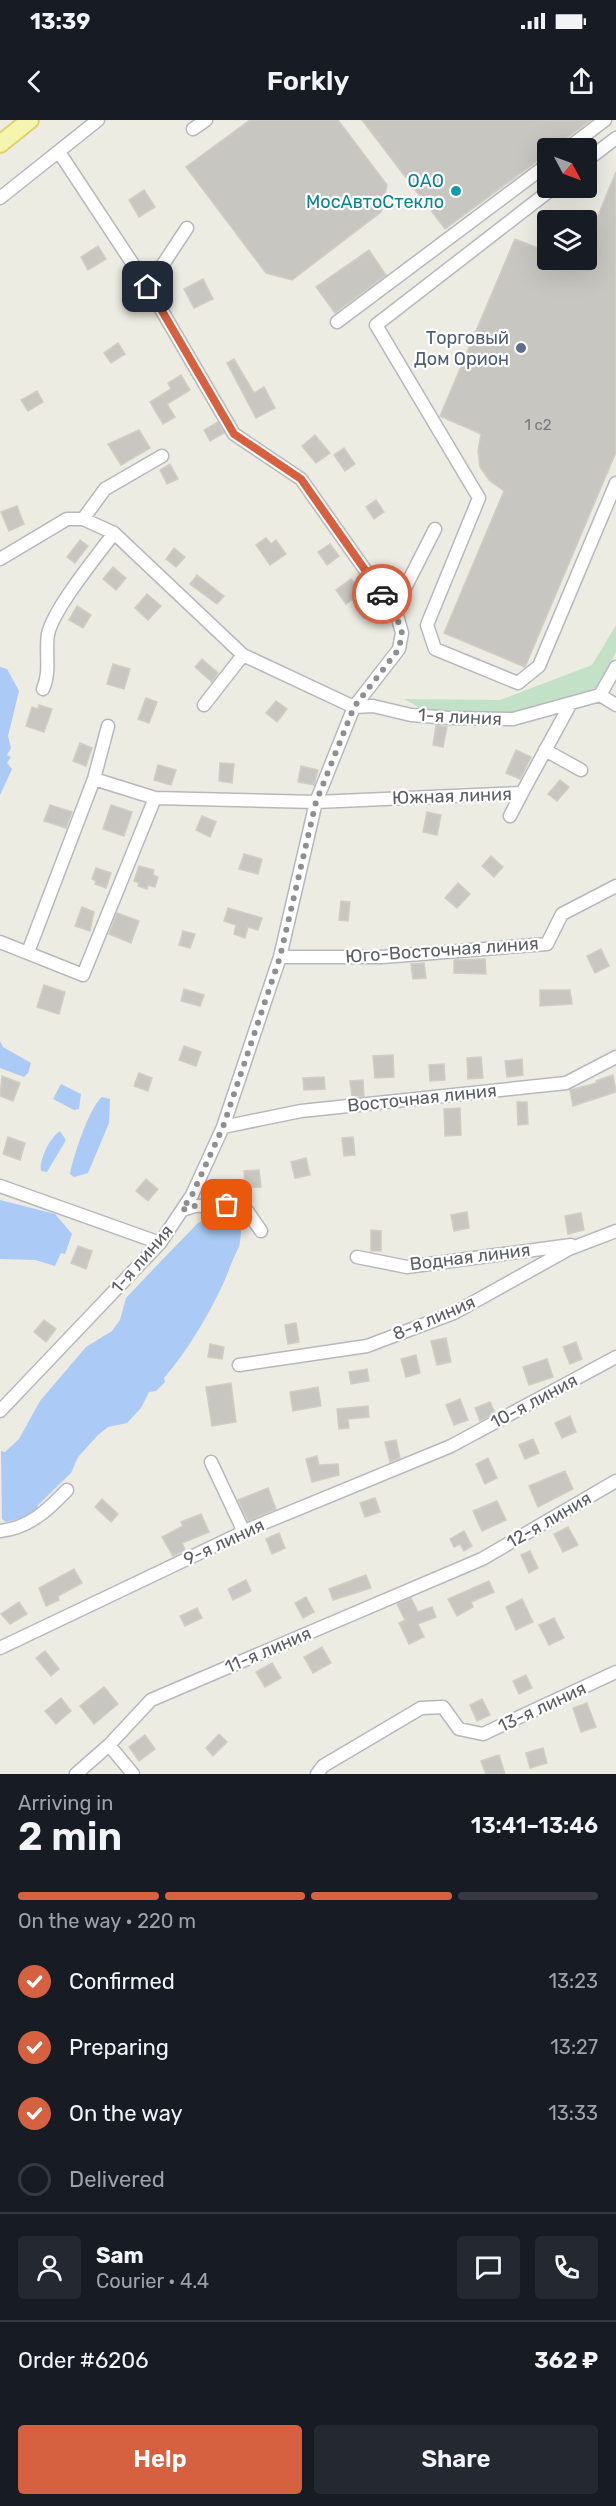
<!DOCTYPE html>
<meta charset="utf-8">
<style>
body{margin:0;font-family:Rubik,sans-serif;background:#242831;color:#f1f3f6;height:100vh;display:flex;flex-direction:column;font-size:22px;white-space:nowrap}
*{box-sizing:border-box;margin:0}
p{font-size:20px;color:#9ea1a6}
.icon{flex:none;width:33px;height:33px;fill:none;stroke:currentColor;stroke-width:2;stroke-linecap:round;stroke-linejoin:round}
.map{position:relative;height:1654px;overflow:hidden}
.sheet{display:flex;flex-direction:column;background:#171b24;flex:1}
.sheet>*{flex:none}
.needle{width:39px;rotate:131deg}
.controls{position:absolute;left:537px;top:18px;display:grid;gap:12px}
.controls a{display:grid;place-items:center;width:60px;height:60px;border-radius:6px;background:#171b24;box-shadow:0 6px 24px #0002;font-size:30px}
.pin{position:absolute;display:grid;place-items:center;width:51px;height:51px;color:#fff;margin:-26px;border-radius:12px;box-shadow:0 3px 9px #0006}
.courier{position:absolute;display:grid;place-items:center;width:60px;height:60px;margin:-30px;border:4px solid #d66140;border-radius:50%;background:#fff;color:#222;box-shadow:0 2px 8px #0007}
.headline em{font-style:normal;font-weight:600}
.headline div{display:flex;flex-direction:column-reverse}
.headline{display:flex;align-items:center;justify-content:space-between;height:102px;padding:0 18px}
h1{font-size:39px;font-weight:600;line-height:45px}
.bar{display:grid;grid-template-columns:repeat(4,1fr);gap:9px 6px;align-content:center;height:72px;padding:0 18px}
.bar i{height:8px;border-radius:4px;background:#363941}
.bar .active{background:#d66140}
.bar p{grid-column:span 4}
.line{display:flex;align-items:center;gap:15px;padding:0 18px;border-top:2px solid #363941}
.line div{flex:1}
.round{display:grid;place-items:center;flex:none;width:63px;height:63px;border-radius:6px;background:#242831}
ol{padding:0 18px;list-style:none}
li{display:flex;align-items:center;gap:18px;height:66px}
li p{margin-inline-start:auto}
li .icon{padding:6px;border-radius:50%;background:#d66140;color:#fff;stroke-width:4}
li:last-child{color:#9ea1a6}
li i{width:33px;height:33px;border:3px solid #363941;border-radius:50%}
.cta{display:flex;gap:12px;margin-top:auto;padding:12px 18px}
.cta a{flex:1;height:69px;border-radius:6px;background:#d66140;color:#fff;font-size:24px;font-weight:600;line-height:69px;text-align:center}
.cta a+a{background:#242831;color:#f1f3f6}
.status{display:flex;justify-content:space-between;align-items:center;height:42px;padding:0 30px;background:#171b24;direction:ltr}
.status svg{height:16px;fill:currentColor}
header{display:flex;justify-content:space-between;align-items:center;height:78px;padding:0 18px;background:#171b24;font-size:27px;font-weight:600}
.map>svg:first-child{display:block}
.green{fill:#c2e1c7}
.water{fill:#abcaf5}
.building{fill:#c8c6c0;stroke:#d0cec3;stroke-width:1.5}
.lines{fill:none;stroke-linecap:round;stroke-linejoin:round}
.minor-casing{stroke:#b6b8bc;stroke-width:15}
.major-casing{stroke:#e1d167;stroke-width:20}
.minor{stroke:#fff;stroke-width:12}
.major{stroke:#f6f5af;stroke-width:16}
.done{stroke:#8e908f;stroke-width:6;stroke-dasharray:0 10.8}
.route{stroke:#d66140;stroke-width:8}
.culture-dot{fill:#0f9aa8;stroke:#fff;stroke-width:2}
.service-dot{fill:#5c6f8a;stroke:#fff;stroke-width:2}
.labels{text-anchor:middle;stroke-width:4.5;stroke-linejoin:round;paint-order:stroke}
.number-label{font-size:15px;fill:#77787a}
.culture-label{font-size:18px;fill:#0d838f;stroke:#fff;text-anchor:end}
.service-label{font-size:18px;fill:#4e5e75;stroke:#fff;text-anchor:end}
.street-label{font-size:18px;fill:#5c5e62;stroke:#fff}
</style>
<div class="status"><b>13:39</b><svg viewBox="0 0 49 12"><path d="M0 12V9h3v3zM5 12V6h3v6zM10 12V3h3v9zM15 12V0h3v12zM26 1h20v11H26zM47 4h2v5h-2z"/></svg></div>
<header><svg class="icon" aria-label="back" viewBox="0 0 24 24"><path d="M15 5l-7 7 7 7"/></svg>Forkly<svg class="icon" aria-label="share" viewBox="0 0 24 24"><path d="M12 15V3M7 8l5-5 5 5M5 13v7h14v-7"/></svg></header>
<div class="map">
<svg width="616" height="1654" viewBox="0 0 616 1654">
<rect width="100%" height="100%" fill="#ecece3"/>
<path class="green" d="M 616,505 L 616,532 L 599,566 L 571,580 L 513,597 L 419,593 L 417,586 L 404,579 L 500,580 L 592,545 Z"/>
<path class="water" d="M 0,547 L 7,549 L 19,571 L 8,616 L 11,628 L 7,635 L 11,637 L 7,643 L 12,649 L 0,675 Z
M 0,921 L 3,927 L 31,943 L 28,953 L 24,957 L 0,948 Z
M 61,964 L 81,974 L 79,989 L 74,990 L 53,979 Z
M 102,977 L 110,979 L 109,1003 L 88,1053 L 74,1057 L 70,1054 C 73,1037 90,986 102,977 Z
M 60,1011 L 66,1020 L 47,1052 L 41,1051 C 39,1040 50,1017 60,1011 Z
M 0,1080 L 55,1094 L 72,1114 L 65,1134 L 61,1133 L 55,1146 L 35,1140 L 0,1139 Z
M 237,1091 C 243,1100 241,1117 239,1127 C 233,1138 229,1150 224,1162 C 208,1196 188,1230 164,1258 L 165,1262 L 156,1271 L 149,1272 L 141,1288 L 127,1303 L 108,1307 L 98,1315 L 78,1337 L 71,1353 L 38,1385 L 37,1390 L 30,1396 L 6,1402 L 2,1399 L 1,1331 L 5,1332 L 19,1319 L 40,1281 L 86,1227 L 112,1211 L 120,1200 L 126,1178 L 163,1139 L 198,1103 L 213,1095 Z"/>
<path class="building" d="M 250,0 L 338,0 L 387,65 L 381,92 L 292,160 L 266,153 L 186,47 Z
M 362,0 L 591,0 L 553,28 L 548,28 L 548,33 L 445,109 Z
M 616,52 L 616,332 L 525,547 L 444,513 L 504,371 L 489,360 L 480,347 L 478,331 L 481,314 L 440,296 L 515,119 L 548,132 L 548,140 L 586,140 L 586,100 L 595,103 Z
M 144,70 L 155,87 L 139,97 L 129,80 Z
M 98,126 L 106,139 L 88,150 L 81,137 Z
M 369,130 L 386,155 L 335,193 L 316,167 Z
M 203,159 L 213,179 L 194,188 L 184,169 Z
M 118,223 L 125,234 L 111,243 L 104,233 Z
M 234,239 L 254,273 L 264,267 L 275,288 L 256,298 L 227,243 Z
M 181,255 L 190,270 L 167,284 L 175,297 L 163,304 L 150,282 L 171,269 L 168,263 Z
M 37,271 L 43,282 L 28,291 L 21,280 Z
M 218,302 L 224,313 L 210,321 L 204,310 Z
M 139,310 L 150,328 L 121,345 L 108,324 Z
M 315,315 L 330,333 L 316,343 L 302,326 Z
M 344,328 L 355,344 L 345,351 L 334,335 Z
M 170,344 L 178,359 L 167,364 L 160,350 Z
M 376,380 L 384,392 L 374,399 L 366,387 Z
M 17,386 L 24,404 L 9,411 L 1,392 Z
M 266,418 L 271,424 L 276,420 L 286,434 L 270,445 L 256,425 Z
M 80,420 L 88,426 L 75,443 L 67,437 Z
M 330,424 L 339,436 L 327,445 L 318,432 Z
M 174,428 L 185,437 L 176,447 L 166,439 Z
M 113,447 L 126,458 L 116,470 L 103,459 Z
M 197,455 L 224,476 L 217,484 L 190,464 Z
M 351,459 L 376,490 L 364,498 L 353,479 L 346,484 L 336,470 Z
M 147,474 L 161,486 L 148,500 L 135,488 Z
M 77,486 L 91,495 L 83,508 L 69,500 Z
M 202,539 L 218,553 L 212,562 L 195,547 Z
M 113,544 L 130,549 L 124,569 L 107,564 Z
M 146,578 L 157,582 L 149,603 L 138,599 Z
M 276,581 L 287,589 L 277,602 L 266,593 Z
M 39,585 L 52,589 L 44,612 L 26,606 L 32,587 L 38,589 Z
M 436,605 L 447,607 L 443,627 L 433,625 Z
M 80,623 L 92,628 L 86,646 L 73,641 Z
M 516,630 L 531,637 L 520,659 L 506,653 Z
M 220,643 L 234,644 L 232,663 L 219,661 Z
M 158,645 L 176,650 L 171,665 L 154,660 Z
M 301,646 L 318,650 L 314,665 L 298,662 Z
M 560,660 L 569,667 L 557,681 L 548,674 Z
M 50,685 L 72,692 L 66,708 L 44,701 Z
M 111,685 L 132,692 L 124,716 L 103,709 Z
M 427,692 L 441,695 L 437,715 L 423,712 Z
M 202,696 L 216,702 L 210,717 L 196,710 Z
M 244,734 L 262,739 L 258,754 L 239,749 Z
M 491,736 L 503,747 L 494,757 L 482,746 Z
M 139,746 L 154,750 L 153,755 L 158,757 L 155,767 L 148,765 L 147,769 L 138,766 L 139,763 L 134,761 Z
M 96,748 L 111,753 L 106,768 L 95,764 L 96,761 L 92,759 Z
M 458,763 L 470,774 L 457,788 L 445,778 Z
M 341,781 L 350,782 L 348,801 L 339,800 Z
M 82,787 L 94,792 L 90,811 L 75,806 Z
M 228,788 L 262,798 L 258,810 L 248,807 L 245,818 L 234,814 L 236,805 L 224,801 Z
M 117,793 L 139,801 L 131,823 L 109,814 Z
M 183,811 L 195,814 L 190,828 L 179,825 Z
M 601,829 L 609,846 L 595,853 L 587,836 Z
M 485,839 L 486,854 L 454,853 L 454,840 Z
M 424,843 L 426,858 L 413,859 L 411,844 Z
M 44,865 L 65,872 L 59,894 L 37,887 Z
M 184,869 L 204,875 L 200,886 L 181,881 Z
M 540,870 L 570,870 L 572,884 L 540,886 Z
M 184,926 L 201,932 L 196,946 L 179,940 Z
M 393,935 L 394,957 L 375,958 L 373,936 Z
M 481,937 L 483,958 L 468,959 L 467,938 Z
M 522,939 L 523,955 L 507,957 L 505,941 Z
M 444,944 L 445,960 L 430,961 L 429,945 Z
M 139,953 L 152,958 L 148,971 L 134,966 Z
M 613,955 L 616,972 L 573,986 L 570,970 L 597,963 L 596,961 Z
M 2,956 L 20,963 L 13,981 L 0,976 Z
M 324,957 L 325,969 L 304,970 L 303,958 Z
M 363,960 L 364,976 L 352,977 L 350,961 Z
M 517,982 L 527,982 L 528,1004 L 518,1005 Z
M 460,988 L 461,1015 L 445,1016 L 444,989 Z
M 8,1017 L 25,1023 L 20,1040 L 3,1034 Z
M 353,1017 L 355,1035 L 344,1036 L 342,1018 Z
M 306,1038 L 310,1055 L 295,1058 L 291,1042 Z
M 259,1050 L 261,1067 L 245,1068 L 244,1051 Z
M 146,1059 L 158,1069 L 148,1081 L 136,1071 Z
M 467,1092 L 469,1108 L 454,1111 L 451,1095 Z
M 581,1093 L 584,1110 L 568,1114 L 565,1096 Z
M 371,1110 L 381,1111 L 381,1131 L 371,1131 Z
M 78,1126 L 92,1131 L 86,1149 L 71,1143 Z
M 44,1200 L 56,1209 L 46,1222 L 34,1212 Z
M 296,1203 L 299,1222 L 288,1224 L 285,1205 Z
M 446,1218 L 451,1242 L 437,1245 L 431,1221 Z
M 576,1222 L 582,1239 L 570,1244 L 563,1227 Z
M 210,1224 L 224,1227 L 222,1239 L 208,1237 Z
M 416,1235 L 420,1253 L 406,1257 L 401,1239 Z
M 547,1239 L 553,1257 L 529,1265 L 523,1247 Z
M 367,1249 L 369,1261 L 351,1264 L 349,1252 Z
M 231,1263 L 236,1302 L 212,1306 L 206,1267 Z
M 318,1267 L 321,1286 L 293,1291 L 290,1272 Z
M 460,1279 L 468,1300 L 454,1305 L 446,1285 Z
M 490,1282 L 495,1293 L 480,1301 L 475,1288 Z
M 368,1286 L 369,1297 L 348,1299 L 349,1308 L 339,1309 L 337,1289 Z
M 570,1296 L 576,1312 L 562,1318 L 555,1303 Z
M 533,1319 L 539,1333 L 525,1339 L 519,1325 Z
M 396,1320 L 400,1338 L 390,1342 L 385,1322 Z
M 317,1336 L 319,1345 L 338,1344 L 339,1355 L 312,1362 L 306,1339 Z
M 488,1338 L 497,1358 L 485,1364 L 476,1344 Z
M 565,1351 L 573,1369 L 538,1387 L 529,1366 Z
M 268,1368 L 276,1389 L 248,1401 L 238,1380 Z
M 375,1378 L 380,1392 L 365,1397 L 360,1383 Z
M 102,1379 L 118,1394 L 111,1402 L 95,1387 Z
M 497,1381 L 506,1400 L 482,1411 L 473,1391 Z
M 201,1394 L 209,1412 L 182,1423 L 185,1430 L 173,1436 L 162,1417 L 183,1406 L 181,1402 Z
M 568,1407 L 578,1425 L 563,1432 L 554,1414 Z
M 464,1411 L 472,1426 L 464,1431 L 460,1424 L 454,1427 L 450,1419 Z
M 279,1413 L 285,1428 L 272,1434 L 266,1419 Z
M 530,1431 L 538,1448 L 529,1453 L 521,1435 Z
M 74,1449 L 82,1463 L 58,1476 L 59,1480 L 46,1486 L 39,1468 Z
M 366,1455 L 371,1468 L 333,1480 L 329,1469 Z
M 246,1460 L 251,1471 L 233,1480 L 228,1469 Z
M 489,1461 L 494,1472 L 471,1482 L 473,1487 L 457,1496 L 448,1479 Z
M 306,1477 L 314,1492 L 303,1498 L 295,1483 Z
M 411,1478 L 418,1492 L 432,1487 L 436,1497 L 418,1504 L 424,1517 L 409,1524 L 399,1503 L 405,1500 L 397,1484 Z
M 522,1479 L 533,1502 L 516,1510 L 506,1487 Z
M 19,1482 L 27,1494 L 10,1504 L 1,1494 Z
M 197,1488 L 202,1498 L 185,1506 L 180,1496 Z
M 554,1498 L 564,1518 L 549,1525 L 539,1505 Z
M 322,1527 L 331,1543 L 313,1553 L 304,1537 Z
M 45,1531 L 59,1549 L 51,1556 L 36,1538 Z
M 272,1543 L 281,1558 L 265,1567 L 256,1552 Z
M 526,1555 L 532,1568 L 519,1574 L 513,1561 Z
M 104,1567 L 118,1584 L 94,1604 L 80,1586 Z
M 61,1578 L 71,1591 L 56,1604 L 45,1591 Z
M 482,1579 L 490,1595 L 477,1601 L 470,1585 Z
M 587,1583 L 596,1607 L 581,1612 L 573,1588 Z
M 219,1614 L 227,1622 L 213,1636 L 206,1628 Z
M 145,1615 L 155,1629 L 139,1641 L 129,1627 Z
M 543,1628 L 547,1643 L 530,1648 L 526,1633 Z
M 499,1635 L 505,1654 L 486,1654 L 481,1641 Z"/>
<g class="lines">
<defs>
<path id="minor" d="M 193,9 L 206,0
M 568,28 L 605,0
M 586,41 L 616,18
M 553,68 L 376,205 L 479,378 L 427,505 L 435,529 L 518,563 L 539,546 L 616,363
M 0,78 L 98,0
M 148,167 L 187,108
M 337,202 L 548,44
M 83,399 L 105,369 L 162,336
M 0,439 L 67,399 L 83,399 L 114,413 L 243,535 L 354,587 L 373,586 L 411,595 L 450,598 L 513,599 L 600,575
M 389,484 L 406,466 L 435,409
M 43,569 C 51,551 45,532 48,514 C 54,488 97,436 114,413
M 600,575 L 616,547
M 600,575 L 616,585
M 204,585 L 243,535
M 545,630 L 581,650
M 94,659 L 155,678 L 316,682 L 522,673 L 571,583
M 510,696 L 522,673
M 0,822 L 83,855 L 155,678
M 28,832 L 94,659 L 108,606
M 280,837 L 382,837 L 547,824 L 562,794 L 616,766
M 223,1007 L 301,991 L 566,963 L 616,937
M 0,1066 L 160,1123
M 182,1090 L 195,1086 L 243,1085 L 261,1111
M 357,1137 L 407,1147 L 571,1125
M 239,1245 L 367,1226 L 454,1193 L 569,1129 L 616,1111
M 0,1291 L 160,1123 L 192,1075 L 223,1007 L 280,837 L 316,682 L 354,587 L 399,529 L 402,513 L 397,495 L 301,359 L 234,314 L 148,167 L 59,32
M 211,1342 L 244,1412
M 0,1411 C 29,1408 48,1390 67,1370
M 0,1528 L 254,1407 L 451,1326 L 616,1237
M 109,1625 L 133,1654
M 76,1654 L 109,1625 L 151,1580 L 482,1439 L 616,1361
M 317,1654 L 323,1646 L 421,1588 L 443,1587 L 459,1609 L 483,1614 L 616,1552"/>
<path id="major" d="M 0,24 L 30,0"/>
</defs>
<use href="#minor" class="minor-casing"/>
<use href="#major" class="major-casing"/>
<use href="#minor" class="minor"/>
<use href="#major" class="major"/>
</g>
<g class="lines">
<path class="done" d="M 227,1085 L 195,1086 L 182,1090 L 192,1075 L 223,1007 L 280,837 L 316,682 L 354,587 L 399,529 L 402,513 L 396,495 L 382,474"/>
<path class="route" d="M 148,167 L 234,314 L 301,359 L 382,474"/>
</g>
<circle class="culture-dot" cx="456" cy="71" r="6"/>
<circle class="service-dot" cx="521" cy="228" r="6"/>
<g class="labels">
<g class="number-label">
<text x="538" y="310">1 с2</text>
</g>
<g class="culture-label">
<text x="444" y="67">ОАО<tspan x="444" dy="21">МосАвтоСтекло</tspan></text>
</g>
<g class="service-label">
<text x="509" y="224">Торговый<tspan x="509" dy="21">Дом Орион</tspan></text>
</g>
<g class="street-label">
<text transform="translate(460 597) rotate(3)" y="6">1-я линия</text>
<text transform="translate(452 676) rotate(-2)" y="6">Южная линия</text>
<text transform="translate(442 830) rotate(-4)" y="6">Юго-Восточная линия</text>
<text transform="translate(422 978) rotate(-6)" y="6">Восточная линия</text>
<text transform="translate(470 1137) rotate(-7)" y="6">Водная линия</text>
<text transform="translate(142 1139) rotate(-49)" y="6">1-я линия</text>
<text transform="translate(434 1198) rotate(-23)" y="6">8-я линия</text>
<text transform="translate(534 1281) rotate(-28)" y="6">10-я линия</text>
<text transform="translate(549 1400) rotate(-30)" y="6">12-я линия</text>
<text transform="translate(224 1422) rotate(-25)" y="6">9-я линия</text>
<text transform="translate(268 1530) rotate(-23)" y="6">11-я линия</text>
<text transform="translate(542 1587) rotate(-25)" y="6">13-я линия</text>
</g>
</g>
</svg>
<div class="controls">
<a><svg class="needle" viewBox="-14 -14 28 28"><path d="M0-13l5 13h-10z" fill="#e53935"/><path d="M0 13l5-13h-10z" fill="#9ea1a6"/></svg></a>
<a><svg class="icon" aria-label="layers" viewBox="0 0 24 24"><path d="M12 4l9 5-9 5-9-5zM3 14l9 5 9-5"/></svg></a>
</div>
<div class="pin" style="left:227px;top:1085px;background:#ea580c"><svg class="icon" aria-label="bag" viewBox="0 0 24 24"><path d="M5 8h14l-1 12H6zM9 8a3 3 0 0 1 6 0"/></svg></div>
<div class="pin" style="left:148px;top:167px;background:#1f2937"><svg class="icon" aria-label="home" viewBox="0 0 24 24"><path d="M3 11l9-7 9 7M6 9v11h12V9"/></svg></div>
<div class="courier" style="left:382px;top:474px"><svg class="icon" aria-label="car" viewBox="0 0 24 24"><path d="M5 17H2v-5l4-1 3-4h7l3 4 3 1v5h-3M9 17h6M6 11h13"/><circle cx="7" cy="17" r="2"/><circle cx="17" cy="17" r="2"/></svg></div>
</div>
<section class="sheet">
<div class="headline"><div><h1>2 min</h1><p>Arriving in</p></div><em>13:41–13:46</em></div>
<div class="bar"><i class="active"></i><i class="active"></i><i class="active"></i><i></i><p>On the way · 220 m</p></div>
<ol>
<li><svg class="icon" aria-label="check" viewBox="0 0 24 24"><path d="M5 12l5 5 9-10"/></svg>Confirmed<p>13:23</p></li>
<li><svg class="icon" aria-label="check" viewBox="0 0 24 24"><path d="M5 12l5 5 9-10"/></svg>Preparing<p>13:27</p></li>
<li><svg class="icon" aria-label="check" viewBox="0 0 24 24"><path d="M5 12l5 5 9-10"/></svg>On the way<p>13:33</p></li>
<li><i></i>Delivered</li>
</ol>
<div class="line" style="height:108px"><a class="round"><svg class="icon" aria-label="person" viewBox="0 0 24 24"><circle cx="12" cy="8" r="4"/><path d="M4 21q1-7 8-7t8 7"/></svg></a><div><b>Sam</b><p>Courier · 4.4</p></div><a class="round"><svg class="icon" aria-label="chat" viewBox="0 0 24 24"><path d="M4 5h16v11H9l-5 4z"/></svg></a><a class="round"><svg class="icon" aria-label="phone" viewBox="0 0 24 24"><path d="M5 4h4l2 5-3 2q2 4 5 5l2-3 5 2v4C11 20 4 13 5 4z"/></svg></a></div>
<div class="line" style="height:78px"><div>Order #6206</div><b>362 ₽</b></div>
<div class="cta"><a>Help</a><a>Share</a></div>
</section>
